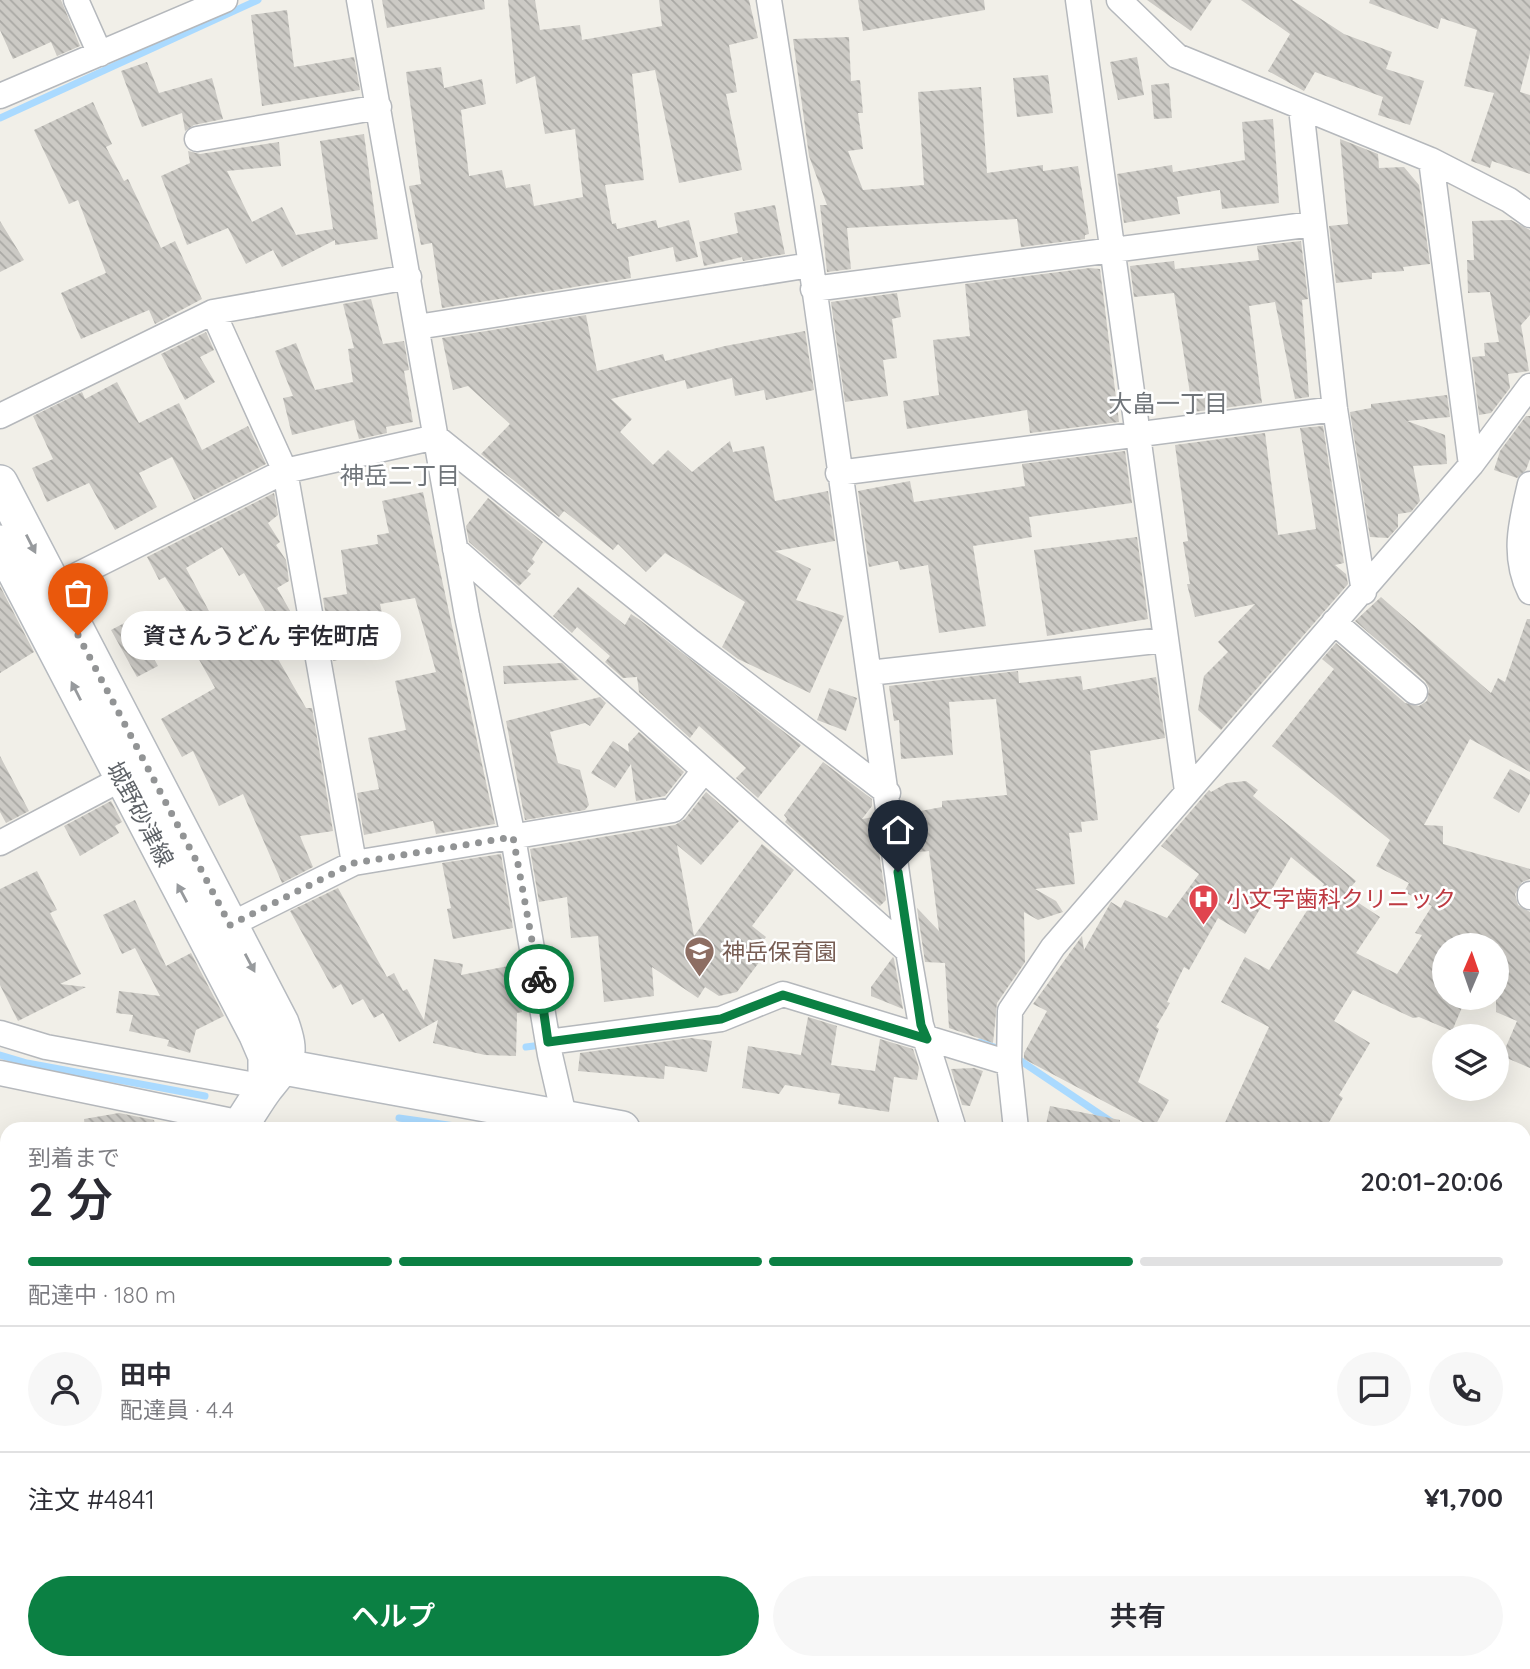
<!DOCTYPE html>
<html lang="ja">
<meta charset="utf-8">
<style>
body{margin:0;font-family:Quicksand,"Noto Sans JP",sans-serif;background:#f7f7f7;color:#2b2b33;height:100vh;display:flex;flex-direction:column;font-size:26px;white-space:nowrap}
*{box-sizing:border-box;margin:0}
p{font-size:23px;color:#7c7c81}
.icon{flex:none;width:38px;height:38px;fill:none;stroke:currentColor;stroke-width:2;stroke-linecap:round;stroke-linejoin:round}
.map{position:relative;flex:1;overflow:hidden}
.panel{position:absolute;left:0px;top:1122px;width:1531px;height:548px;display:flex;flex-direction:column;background:#fff;border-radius:21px 21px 0 0;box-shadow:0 7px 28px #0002}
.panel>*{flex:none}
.needle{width:46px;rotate:2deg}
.fabs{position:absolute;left:1432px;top:933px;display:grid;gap:14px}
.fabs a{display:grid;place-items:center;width:77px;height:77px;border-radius:50%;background:#fff;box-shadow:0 7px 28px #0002;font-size:35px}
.pin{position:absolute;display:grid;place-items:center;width:60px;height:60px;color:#fff;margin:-72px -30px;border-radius:50% 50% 50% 0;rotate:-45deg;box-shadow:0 0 7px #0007}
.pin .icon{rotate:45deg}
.courier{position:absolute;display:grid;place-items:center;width:70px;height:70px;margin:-35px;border:5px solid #0b8043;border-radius:50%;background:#fff;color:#222;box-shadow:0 2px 9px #0007}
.bubble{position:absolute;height:49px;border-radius:24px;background:#fff;box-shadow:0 7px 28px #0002;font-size:23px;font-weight:600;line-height:49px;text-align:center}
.headline em{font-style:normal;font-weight:600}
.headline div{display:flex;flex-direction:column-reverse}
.headline{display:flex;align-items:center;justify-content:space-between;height:119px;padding:0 28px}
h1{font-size:46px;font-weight:600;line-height:52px}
.bar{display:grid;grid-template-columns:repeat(4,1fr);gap:10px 7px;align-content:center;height:84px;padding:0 28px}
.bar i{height:9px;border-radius:5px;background:#e1e1e2}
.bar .current{background:#0b8043}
.bar p{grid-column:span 4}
.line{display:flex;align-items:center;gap:18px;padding:0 28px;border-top:2px solid #e1e1e2}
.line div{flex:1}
.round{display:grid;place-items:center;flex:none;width:74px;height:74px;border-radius:37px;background:#f7f7f7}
.button{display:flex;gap:14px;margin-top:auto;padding:14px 28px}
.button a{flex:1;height:80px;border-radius:42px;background:#0b8043;color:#fff;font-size:28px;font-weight:600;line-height:80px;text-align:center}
.button a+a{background:#f7f7f7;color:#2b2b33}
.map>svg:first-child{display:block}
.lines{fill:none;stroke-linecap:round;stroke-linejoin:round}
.stream{stroke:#aadaff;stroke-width:7}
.building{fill:url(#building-back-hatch)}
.street-casing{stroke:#b5b8bc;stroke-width:27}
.secondary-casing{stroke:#b6babf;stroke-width:38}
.street{stroke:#fff;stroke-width:24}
.secondary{stroke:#fff;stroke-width:35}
.oneway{fill:#979a9d}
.done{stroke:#929495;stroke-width:7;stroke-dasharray:0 12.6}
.route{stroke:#0b8043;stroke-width:9}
.labels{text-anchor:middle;stroke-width:5;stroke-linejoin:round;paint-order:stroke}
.street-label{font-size:23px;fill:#5f6368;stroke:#fff}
.health-label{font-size:23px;fill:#be3a42;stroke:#fff;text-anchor:start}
.education-label{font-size:23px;fill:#785e54;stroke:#fff;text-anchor:start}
.neighbourhood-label{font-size:24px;fill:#70757a;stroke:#fff}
</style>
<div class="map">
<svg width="1530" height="1669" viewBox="0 0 1530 1669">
<defs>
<pattern id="building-back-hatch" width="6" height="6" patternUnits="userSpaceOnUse" patternTransform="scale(1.75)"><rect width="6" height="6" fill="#cccac5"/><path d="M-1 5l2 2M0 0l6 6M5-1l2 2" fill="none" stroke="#a9a8a4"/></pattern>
</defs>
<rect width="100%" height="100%" fill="#f1efe8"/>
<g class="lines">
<path class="stream" d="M 0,118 L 258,0
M 980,1042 L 1005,1051
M 526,1047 L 542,1045
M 0,1055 L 27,1063 L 205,1096
M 1015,1057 L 1122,1129
M 399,1118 L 476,1129
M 1524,1409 L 1530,1431"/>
</g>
<path class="building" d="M 0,0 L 61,0 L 80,46 L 57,56 L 51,42 L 13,59 L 0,30 Z
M 382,0 L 484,0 L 485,9 L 387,28 Z
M 508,0 L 535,0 L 540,30 L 580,25 L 582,40 L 662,26 L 659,0 L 749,0 L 758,38 L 729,45 L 737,92 L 726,94 L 742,170 L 679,183 L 655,70 L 632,74 L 644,180 L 605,185 L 612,224 L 616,223 L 617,229 L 656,220 L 658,228 L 689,220 L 698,257 L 676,262 L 673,247 L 628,257 L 631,278 L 442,308 L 432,243 L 421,245 L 409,186 L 421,184 L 406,72 L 441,67 L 444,88 L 482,79 L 486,104 L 461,110 L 469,176 L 502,170 L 506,188 L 530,184 L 534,206 L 583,197 L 575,129 L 545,134 L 535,76 L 516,84 Z
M 858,0 L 984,0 L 985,10 L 863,31 Z
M 1147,0 L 1212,0 L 1191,31 Z
M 1241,0 L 1292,0 L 1344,34 L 1392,52 L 1386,69 L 1424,81 L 1410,125 L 1378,115 L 1383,97 L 1315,72 L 1304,91 L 1268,71 L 1290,34 Z
M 1370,0 L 1530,0 L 1530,53 L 1520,92 L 1530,95 L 1530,174 L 1492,161 L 1490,168 L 1471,161 L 1494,93 L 1464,86 L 1477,30 L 1441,18 L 1438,29 L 1369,3 Z
M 287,10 L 294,67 L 354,57 L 360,90 L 262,106 L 251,15 Z
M 849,37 L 851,81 L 860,80 L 863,113 L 858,113 L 863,149 L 848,151 L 863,190 L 924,185 L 918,92 L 981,87 L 987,173 L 1043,165 L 1043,171 L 1078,166 L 1089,234 L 1085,235 L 1085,239 L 1021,247 L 1017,219 L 847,228 L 851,269 L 827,272 L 820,205 L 827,205 L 809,156 L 793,39 Z
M 1137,57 L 1144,95 L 1118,100 L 1110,62 Z
M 147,62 L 159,93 L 212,78 L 223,119 L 194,125 L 185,131 L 182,113 L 142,127 L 121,71 Z
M 1048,75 L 1053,113 L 1017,117 L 1013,78 Z
M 1169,83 L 1172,118 L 1154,119 L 1151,85 Z
M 93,102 L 112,144 L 106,147 L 124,181 L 128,179 L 161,248 L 175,241 L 202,299 L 155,324 L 149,310 L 81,339 L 61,293 L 106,273 L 78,200 L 69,204 L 34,130 Z
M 1273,119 L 1279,203 L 1222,209 L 1220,190 L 1177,197 L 1180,214 L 1124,223 L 1117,174 L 1172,165 L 1173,172 L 1245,160 L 1242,122 Z
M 364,134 L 378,239 L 335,245 L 335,240 L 282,267 L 273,250 L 246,264 L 228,228 L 187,245 L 161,176 L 190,163 L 188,151 L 200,154 L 279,142 L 281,166 L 227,171 L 252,222 L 282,207 L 296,235 L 333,229 L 320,141 Z
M 1340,139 L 1378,154 L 1379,168 L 1404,167 L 1419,185 L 1430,264 L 1403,267 L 1404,271 L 1372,273 L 1372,279 L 1336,283 L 1329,226 L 1348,224 Z
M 775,205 L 785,254 L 743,261 L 742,257 L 704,266 L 699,242 L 738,233 L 734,213 Z
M 1511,220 L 1530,230 L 1530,315 L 1521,325 L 1529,371 L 1508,374 L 1510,388 L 1491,413 L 1479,415 L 1472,357 L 1485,356 L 1484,343 L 1499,342 L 1490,292 L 1468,293 L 1467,260 L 1474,260 L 1472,221 Z
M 0,221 L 24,260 L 0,272 Z
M 1301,241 L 1308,299 L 1302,300 L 1309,397 L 1295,399 L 1275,302 L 1249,306 L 1262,403 L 1193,412 L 1174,293 L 1134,297 L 1130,266 L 1174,261 L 1175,269 L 1259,260 L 1257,246 Z
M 1090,268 L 1100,269 L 1119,422 L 1030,433 L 1027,410 L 907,429 L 903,401 L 939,395 L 933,340 L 970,336 L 965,284 Z
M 897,293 L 901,317 L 892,319 L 897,358 L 883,360 L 888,396 L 845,402 L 831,302 Z
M 371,299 L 383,344 L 404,341 L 409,370 L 404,371 L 413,422 L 386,427 L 387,433 L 359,439 L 354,420 L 292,435 L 283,398 L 293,396 L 275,351 L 296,343 L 315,390 L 353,382 L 348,349 L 354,348 L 343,304 Z
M 586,315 L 597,371 L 663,354 L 665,361 L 725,346 L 805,331 L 814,390 L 766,400 L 764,390 L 735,396 L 732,378 L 687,389 L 685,380 L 611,399 L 632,419 L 620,432 L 653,465 L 668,450 L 692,472 L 730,441 L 733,452 L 764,446 L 775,501 L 828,491 L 835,541 L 775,551 L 811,569 L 796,600 L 844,616 L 810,693 L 738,659 L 722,647 L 745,602 L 665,553 L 646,572 L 618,544 L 613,550 L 564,511 L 559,517 L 481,454 L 510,424 L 468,386 L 453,390 L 442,338 Z
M 206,332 L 214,350 L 200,357 L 215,382 L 185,400 L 161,354 Z
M 117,382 L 139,423 L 179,403 L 202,450 L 248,426 L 266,464 L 194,500 L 172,457 L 139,473 L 157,507 L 115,530 L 89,483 L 47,502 L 32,468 L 53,459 L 33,416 L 82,392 L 85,399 Z
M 1447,395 L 1450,417 L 1407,421 L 1445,435 L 1447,464 L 1413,466 L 1420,501 L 1411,512 L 1398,514 L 1398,527 L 1388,538 L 1370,537 L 1350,412 L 1371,408 L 1371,404 Z
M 1526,416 L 1530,416 L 1530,459 L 1526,470 L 1517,478 L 1494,470 L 1500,451 Z
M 1323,426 L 1344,563 L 1335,565 L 1346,574 L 1348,584 L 1221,730 L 1198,710 L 1204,676 L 1228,652 L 1218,642 L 1255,604 L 1195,617 L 1187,584 L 1190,584 L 1183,542 L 1188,541 L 1175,445 L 1265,433 L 1278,535 L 1316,529 L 1300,428 Z
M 1125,451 L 1132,503 L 1029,517 L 1032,537 L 973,546 L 986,626 L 939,633 L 928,565 L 900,570 L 898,561 L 869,567 L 858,491 L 910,481 L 914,502 L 1025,486 L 1022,464 Z
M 423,492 L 495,824 L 436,834 L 433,821 L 364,835 L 357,793 L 379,789 L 368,738 L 406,730 L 395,681 L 436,672 L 415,598 L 380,604 L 390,649 L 333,661 L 323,598 L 347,594 L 341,550 L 378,544 L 377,535 L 389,533 L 382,501 Z
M 274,493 L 278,515 L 268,523 L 280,542 L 276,545 L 286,560 L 289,581 L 277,588 L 297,623 L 299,638 L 274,652 L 306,708 L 312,708 L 333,831 L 300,836 L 313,867 L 282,883 L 243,794 L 219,806 L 193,751 L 182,757 L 161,719 L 215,688 L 197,656 L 217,645 L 222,653 L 263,631 L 258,621 L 268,616 L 244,573 L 239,576 L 222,547 L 186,568 L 210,613 L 193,622 L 165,577 L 159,580 L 147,557 Z
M 488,498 L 543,542 L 532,559 L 535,562 L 527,571 L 531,574 L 519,586 L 469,542 L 466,526 Z
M 1137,537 L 1148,619 L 1047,636 L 1034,550 Z
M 0,586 L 34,652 L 0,673 Z
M 578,587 L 625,625 L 631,614 L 640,620 L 801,745 L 758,798 L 736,778 L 746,768 L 699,726 L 690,738 L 639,692 L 637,677 L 623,678 L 605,662 L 610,656 L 577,627 L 572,633 L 553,616 Z
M 1381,597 L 1491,693 L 1498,678 L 1505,682 L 1527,619 L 1530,619 L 1530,772 L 1470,739 L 1424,825 L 1443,826 L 1443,844 L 1530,869 L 1530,879 L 1522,882 L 1515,894 L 1518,905 L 1530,912 L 1530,1068 L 1502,1056 L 1517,1021 L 1496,1012 L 1496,945 L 1444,945 L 1444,998 L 1466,998 L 1452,1031 L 1419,1017 L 1413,1018 L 1353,990 L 1334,1021 L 1370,1043 L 1339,1095 L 1343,1098 L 1325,1129 L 1222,1129 L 1269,1027 L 1221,1002 L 1245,957 L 1269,970 L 1324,884 L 1291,857 L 1245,934 L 1218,918 L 1189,970 L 1184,967 L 1167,1002 L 1170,1003 L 1156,1027 L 1159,1029 L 1138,1082 L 1169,1100 L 1154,1128 L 1024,1059 L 1024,1053 L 1047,1011 L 1033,1004 L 1036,1000 L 1082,936 L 1084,950 L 1111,902 L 1121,908 L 1125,900 L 1167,918 L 1199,874 L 1161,846 L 1209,790 L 1211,792 L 1227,783 L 1246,781 L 1258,790 L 1253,796 L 1356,881 L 1345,894 L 1380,917 L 1356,953 L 1397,974 L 1422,935 L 1415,933 L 1432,906 L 1404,892 L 1409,883 L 1376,866 L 1390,840 L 1272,746 L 1334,669 L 1322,659 L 1336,643 L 1405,703 L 1419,706 L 1427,701 L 1429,688 L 1425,681 L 1355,621 Z
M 132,619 L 158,666 L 137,677 L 111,630 Z
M 562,663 L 579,680 L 504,684 L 503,666 Z
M 1018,671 L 1019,683 L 1081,676 L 1083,690 L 1156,677 L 1165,738 L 1090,751 L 1098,820 L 1081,822 L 1082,832 L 1069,833 L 1075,884 L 1035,889 L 1056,901 L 1063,912 L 1038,920 L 1024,912 L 1025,962 L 997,1003 L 993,1043 L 949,1028 L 945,963 L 925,962 L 917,908 L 939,931 L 929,851 L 909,853 L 904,814 L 942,807 L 942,801 L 1007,795 L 996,699 L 949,702 L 953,755 L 901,759 L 899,720 L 894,721 L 889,686 Z
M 829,688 L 857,698 L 846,731 L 817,720 Z
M 600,697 L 606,703 L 590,726 L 585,723 L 550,732 L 558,763 L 580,770 L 589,805 L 585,810 L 525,820 L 506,721 Z
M 639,732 L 684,772 L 665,796 L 636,801 L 631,764 L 615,788 L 591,773 L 613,741 L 629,752 L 628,744 Z
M 0,756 L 29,811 L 6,823 L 0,812 Z
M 823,762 L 872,799 L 872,806 L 862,819 L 874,817 L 886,900 L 880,906 L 785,822 L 787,819 L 784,815 Z
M 1510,769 L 1530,780 L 1530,793 L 1519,813 L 1493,798 Z
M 706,792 L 739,821 L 701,865 L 677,845 L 694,936 L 762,844 L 794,870 L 752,926 L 766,937 L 752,956 L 760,961 L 737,992 L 719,996 L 705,987 L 698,998 L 652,967 L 654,996 L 604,1002 L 598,936 L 571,938 L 567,897 L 539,902 L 530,849 L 675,825 L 685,819 Z
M 111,801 L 122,822 L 115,826 L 119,833 L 80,856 L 64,826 Z
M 501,854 L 513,928 L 453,939 L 447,909 L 451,908 L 442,863 Z
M 37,871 L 57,910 L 50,913 L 81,974 L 60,984 L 86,987 L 18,1021 L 0,985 L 0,889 Z
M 338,888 L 387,977 L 394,973 L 403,991 L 407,989 L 424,1020 L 434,959 L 463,964 L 461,975 L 514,965 L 522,1012 L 517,1013 L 516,1056 L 485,1055 L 433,1043 L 438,1020 L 399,1042 L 383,1013 L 374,1018 L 363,999 L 352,1005 L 341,984 L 333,989 L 290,911 Z
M 135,900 L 166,966 L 191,953 L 224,1016 L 196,1030 L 190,1053 L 167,1046 L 169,1040 L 129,1031 L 133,1015 L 116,1013 L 119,991 L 160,996 L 135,948 L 122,954 L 103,915 Z
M 893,957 L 894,959 L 903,1009 L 871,996 L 871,987 Z
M 808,1017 L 837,1026 L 831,1065 L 875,1071 L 880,1039 L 913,1049 L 919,1068 L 917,1080 L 894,1077 L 889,1112 L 838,1104 L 840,1094 L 785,1085 L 779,1094 L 742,1088 L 748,1046 L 801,1055 Z
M 691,1038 L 712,1041 L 707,1072 L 665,1066 L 664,1079 L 578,1071 L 580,1053 Z
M 974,1068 L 983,1071 L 970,1106 L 962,1105 L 951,1069 Z
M 1050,1106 L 1120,1120 L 1120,1129 L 1045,1129 Z
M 119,1113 L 154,1120 L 156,1129 L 85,1129 L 84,1119 Z"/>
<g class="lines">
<defs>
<path id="street" d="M 76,0 L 100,54
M 359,0 L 467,616 L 513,837 L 550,1055 L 567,1129
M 769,0 L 811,265 L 908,951 L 921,1025 L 954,1129
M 1078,0 L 1187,791
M 1119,0 L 1177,56 L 1431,160 L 1509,200 L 1530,215
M 0,96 L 225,0
M 1301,108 L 1335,409 L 1364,592
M 197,139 L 379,107
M 1431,160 L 1471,465
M 813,289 L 1313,224
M 213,312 L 285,471 L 354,863
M 417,327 L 811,265
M 0,416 L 213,312 L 409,277
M 838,473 L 1335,409
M 1530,484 C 1521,522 1512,556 1530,592
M 455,549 L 908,951
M 53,587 L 285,471 L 436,437 L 691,642 L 888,793
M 1334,622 L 1415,692
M 869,673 L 1165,640
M 0,843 L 121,779
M 1530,894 L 1530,897
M 230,925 L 354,863 L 673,810 L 703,772
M 0,1033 L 46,1047 L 266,1087
M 548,1042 L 721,1019 L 783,994 L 1009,1063
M 0,1073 L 242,1123
M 1016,1129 L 1009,1063 L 1010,1011 L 1053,947 L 1471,465 L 1530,386
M 1524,1614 L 1530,1614
M 371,1662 L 379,1669
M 864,1662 L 867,1669
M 1020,1662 L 1021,1669
M 1084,1662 L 1085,1669
M 1276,1662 L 1277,1669
M 79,1669 L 82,1662
M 552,1669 L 556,1662
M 958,1669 L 971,1662"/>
<path id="secondary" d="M 0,483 L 281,1023 C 293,1057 287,1061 266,1087 C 256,1100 248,1115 238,1129
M 0,543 L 257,1035 L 266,1056 L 266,1087
M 266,1056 L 284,1067 L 622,1129
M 1524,1297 L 1530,1298
M 0,1465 L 7,1455
M 25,1662 L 35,1669"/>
</defs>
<use href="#street" class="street-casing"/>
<use href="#secondary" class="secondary-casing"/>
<use href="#street" class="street"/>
<use href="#secondary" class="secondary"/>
</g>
<defs><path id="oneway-solid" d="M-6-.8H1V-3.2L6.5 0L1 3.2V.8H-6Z" transform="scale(1.75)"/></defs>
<g class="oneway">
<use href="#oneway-solid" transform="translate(31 544) rotate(63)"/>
<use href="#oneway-solid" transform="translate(76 691) rotate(-117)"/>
<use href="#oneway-solid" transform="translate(182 893) rotate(-118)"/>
<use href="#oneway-solid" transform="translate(250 963) rotate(62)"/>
</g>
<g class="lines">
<path class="done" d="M 78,635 L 230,925 L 354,863 L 513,837 L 539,979"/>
<path class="route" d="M 539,979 L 548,1042 L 721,1019 L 783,995 L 927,1039 L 921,1025 L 898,872"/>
</g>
<defs>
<symbol id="hospital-pin" viewBox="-11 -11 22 30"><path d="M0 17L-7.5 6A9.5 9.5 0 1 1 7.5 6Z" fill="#e0444e" stroke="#fff"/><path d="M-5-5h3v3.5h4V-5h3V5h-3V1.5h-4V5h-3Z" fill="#fff"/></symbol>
<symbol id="school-pin" viewBox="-11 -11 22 30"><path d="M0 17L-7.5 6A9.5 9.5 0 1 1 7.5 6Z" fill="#8d6e63" stroke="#fff"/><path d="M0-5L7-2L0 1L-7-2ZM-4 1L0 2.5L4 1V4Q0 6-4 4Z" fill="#fff"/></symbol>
</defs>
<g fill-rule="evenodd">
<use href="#hospital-pin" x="1186" y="882" width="35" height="47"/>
<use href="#school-pin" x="682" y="934" width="35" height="47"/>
</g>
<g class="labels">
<g class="street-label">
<text transform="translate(140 814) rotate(62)" y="8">城野砂津線</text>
</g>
<g class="health-label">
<text x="1226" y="907">小文字歯科クリニック</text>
</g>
<g class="education-label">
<text x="722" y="960">神岳保育園</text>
</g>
<g class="neighbourhood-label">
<text x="1168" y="412">大畠一丁目</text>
<text x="400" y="484">神岳二丁目</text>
</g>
</g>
</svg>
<div class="fabs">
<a><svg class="needle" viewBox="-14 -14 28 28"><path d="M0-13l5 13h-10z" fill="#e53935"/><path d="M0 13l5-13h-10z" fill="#7c7c81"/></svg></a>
<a><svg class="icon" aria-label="layers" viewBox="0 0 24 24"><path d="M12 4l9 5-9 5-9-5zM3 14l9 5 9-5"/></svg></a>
</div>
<div class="pin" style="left:78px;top:635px;background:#ea580c"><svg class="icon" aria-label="bag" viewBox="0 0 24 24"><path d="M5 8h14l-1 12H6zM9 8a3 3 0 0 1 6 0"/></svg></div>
<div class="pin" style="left:898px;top:872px;background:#1f2937"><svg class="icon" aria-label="home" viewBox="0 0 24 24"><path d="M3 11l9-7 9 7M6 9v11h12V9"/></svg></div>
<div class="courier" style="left:539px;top:979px"><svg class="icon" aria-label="bike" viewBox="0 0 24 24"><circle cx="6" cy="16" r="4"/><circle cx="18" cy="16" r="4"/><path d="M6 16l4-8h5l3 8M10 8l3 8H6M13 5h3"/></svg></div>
<div class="bubble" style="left:121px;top:611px;width:280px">資さんうどん 宇佐町店</div>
<section class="panel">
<div class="headline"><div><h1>2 分</h1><p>到着まで</p></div><em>20:01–20:06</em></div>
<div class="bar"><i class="current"></i><i class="current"></i><i class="current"></i><i></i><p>配達中 · 180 m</p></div>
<div class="line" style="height:126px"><a class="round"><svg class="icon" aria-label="person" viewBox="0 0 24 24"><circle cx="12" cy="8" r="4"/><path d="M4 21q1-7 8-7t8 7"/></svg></a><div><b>田中</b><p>配達員 · 4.4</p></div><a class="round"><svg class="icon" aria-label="chat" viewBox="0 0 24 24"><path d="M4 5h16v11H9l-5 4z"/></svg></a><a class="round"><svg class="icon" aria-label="phone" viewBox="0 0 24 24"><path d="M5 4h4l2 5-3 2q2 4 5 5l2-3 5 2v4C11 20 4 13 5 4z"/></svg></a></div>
<div class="line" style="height:91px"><div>注文 #4841</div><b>¥1,700</b></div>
<div class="button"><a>ヘルプ</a><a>共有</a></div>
</section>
</div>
